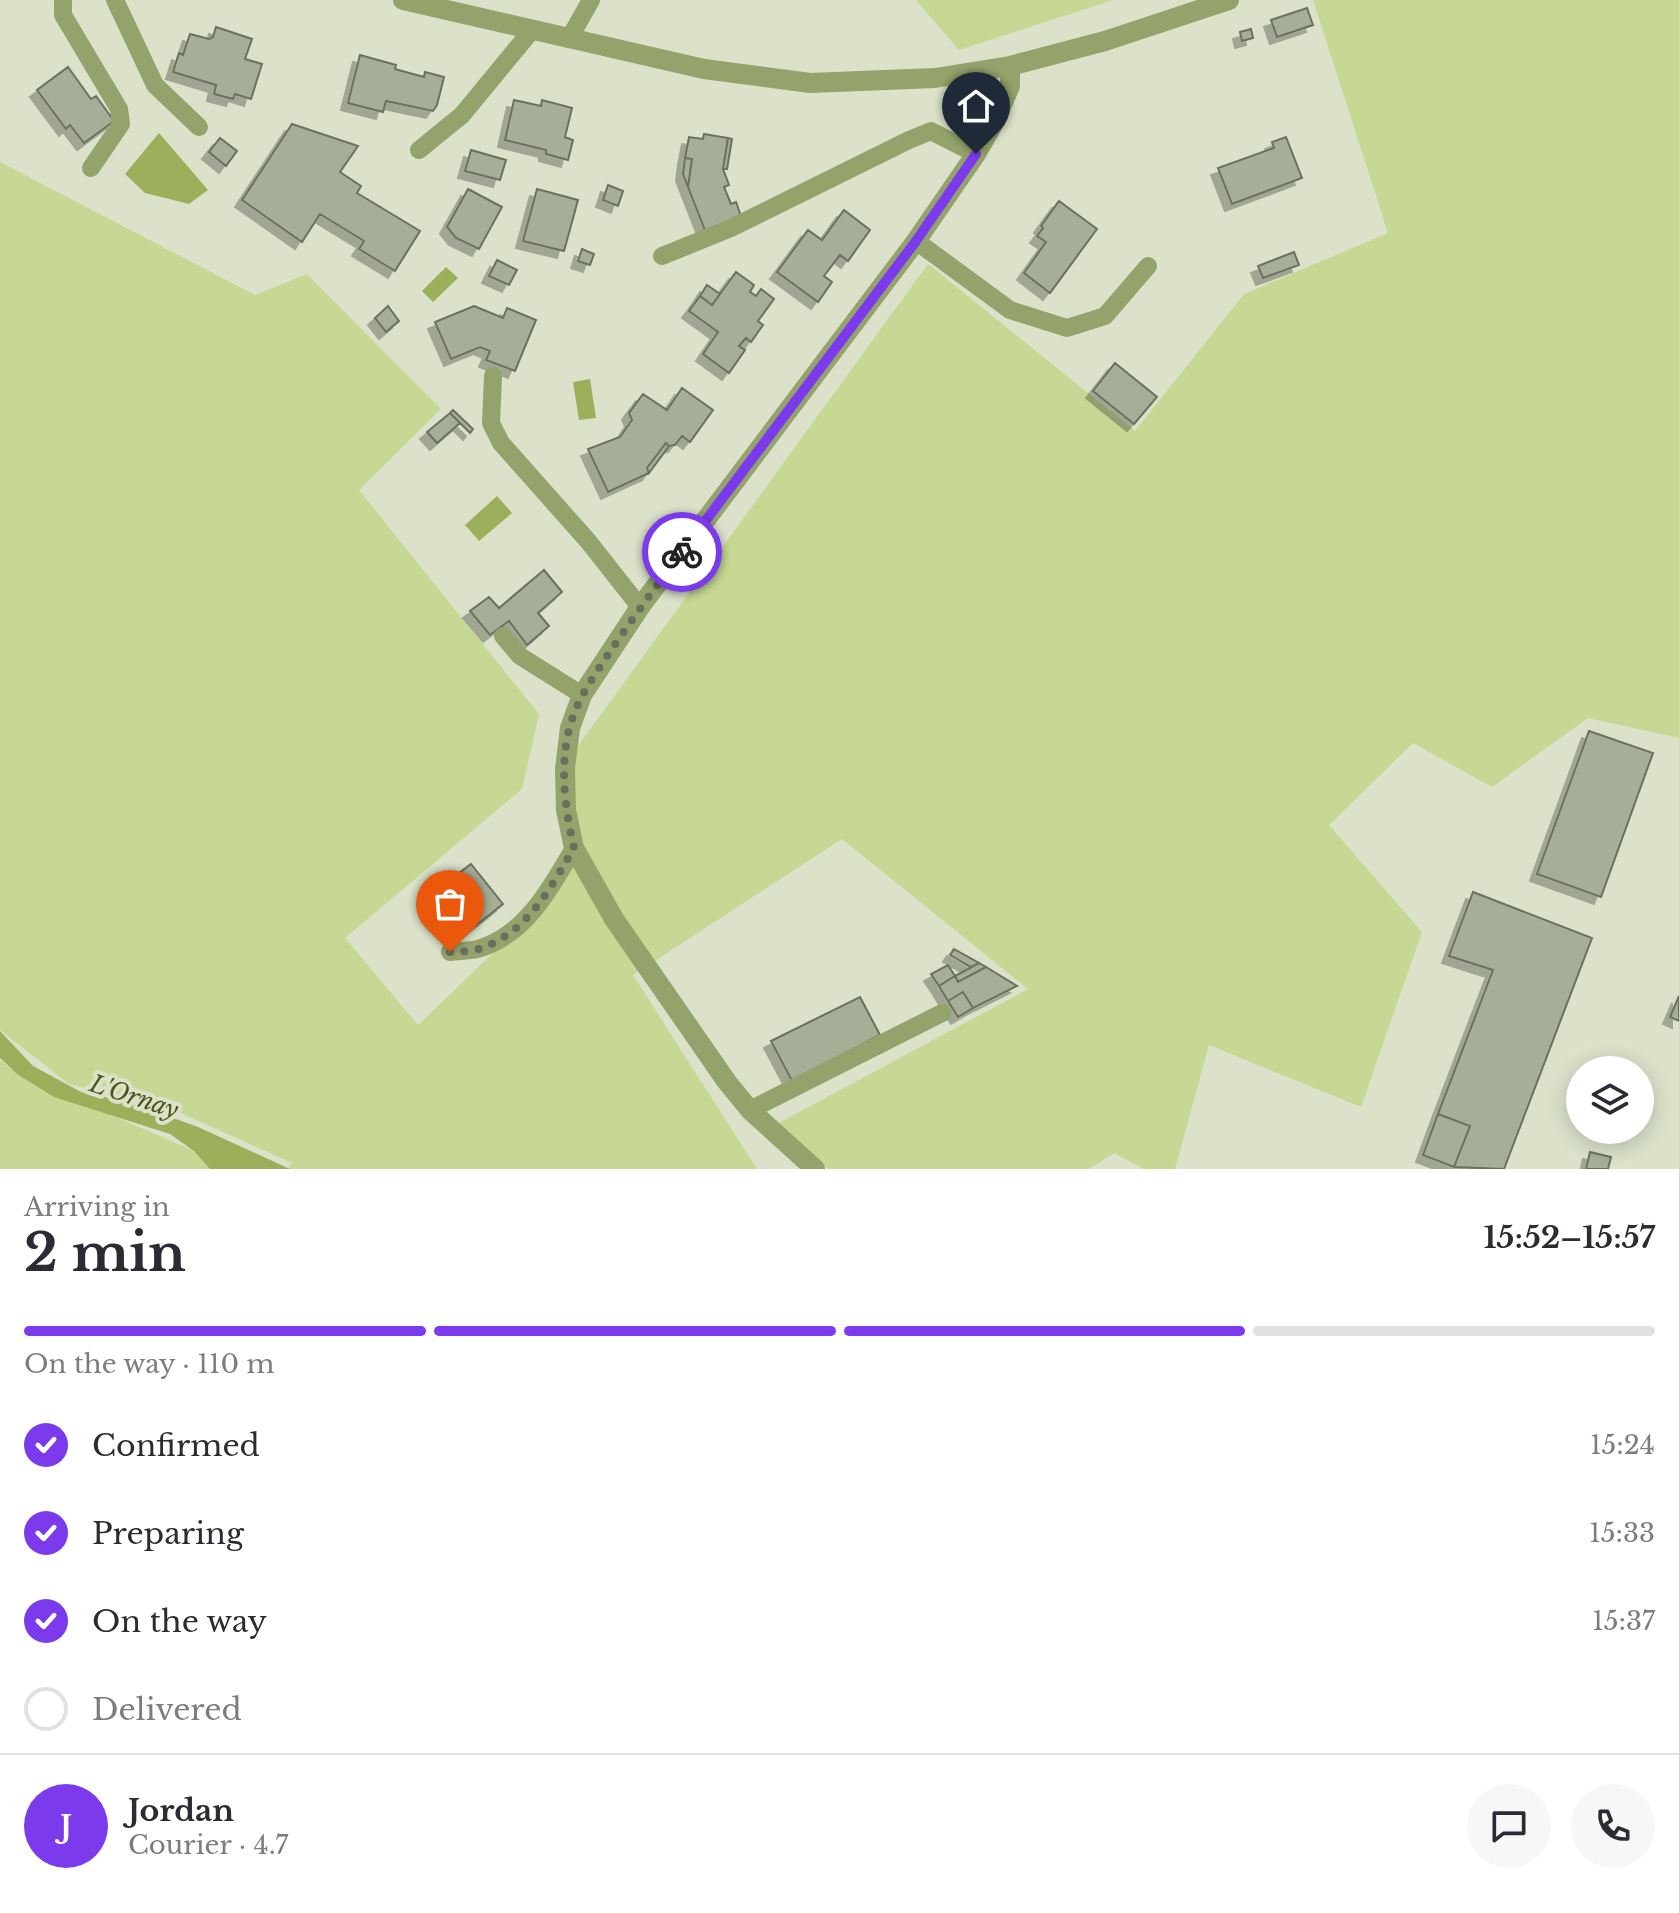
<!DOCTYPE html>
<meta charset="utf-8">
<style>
body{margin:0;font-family:"Libre Baskerville",serif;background:#f7f7f7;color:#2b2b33;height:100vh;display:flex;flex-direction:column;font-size:30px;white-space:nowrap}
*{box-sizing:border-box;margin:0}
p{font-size:26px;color:#7c7c81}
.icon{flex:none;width:44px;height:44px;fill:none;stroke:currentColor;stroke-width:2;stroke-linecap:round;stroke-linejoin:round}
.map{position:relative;height:1169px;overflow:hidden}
.panel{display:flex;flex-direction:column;background:#fff;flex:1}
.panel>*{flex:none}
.buttons{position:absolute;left:1566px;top:1056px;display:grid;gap:16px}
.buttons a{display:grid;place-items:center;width:88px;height:88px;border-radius:50%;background:#fff;box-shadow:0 4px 20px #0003;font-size:40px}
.pin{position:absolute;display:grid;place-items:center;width:68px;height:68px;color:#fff;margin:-82px -34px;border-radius:50% 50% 50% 0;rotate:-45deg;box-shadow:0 0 8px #0007}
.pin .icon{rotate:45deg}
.courier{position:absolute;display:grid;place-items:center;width:80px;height:80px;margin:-40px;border:6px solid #7c3aed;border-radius:50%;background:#fff;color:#222;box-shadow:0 2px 10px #0007}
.headline em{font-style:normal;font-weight:700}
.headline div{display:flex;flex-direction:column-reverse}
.headline{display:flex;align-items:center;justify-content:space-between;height:136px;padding:0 24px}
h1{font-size:52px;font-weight:700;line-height:60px}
.bar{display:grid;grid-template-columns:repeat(4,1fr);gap:12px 8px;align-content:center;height:96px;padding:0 24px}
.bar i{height:10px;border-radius:6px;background:#e1e1e2}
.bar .selected{background:#7c3aed}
.bar p{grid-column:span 4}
.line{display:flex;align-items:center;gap:20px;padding:0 24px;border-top:2px solid #e1e1e2}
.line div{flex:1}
.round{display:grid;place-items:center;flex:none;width:84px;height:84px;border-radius:42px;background:#f7f7f7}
ol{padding:0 24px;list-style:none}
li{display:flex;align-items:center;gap:24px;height:88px}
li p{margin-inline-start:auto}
li .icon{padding:8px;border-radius:50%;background:#7c3aed;color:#fff;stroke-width:4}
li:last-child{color:#7c7c81}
li i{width:44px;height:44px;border:4px solid #e1e1e2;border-radius:50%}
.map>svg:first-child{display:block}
.green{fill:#c6d894}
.water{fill:#9cb05b}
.building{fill:#a7ae97;stroke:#6b715b;stroke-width:2;filter:url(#shadow)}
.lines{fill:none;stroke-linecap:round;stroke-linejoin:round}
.lane{stroke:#94a26b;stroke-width:18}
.street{stroke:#94a26b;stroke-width:20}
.done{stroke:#6a6e5f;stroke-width:8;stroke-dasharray:0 14.4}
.route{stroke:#7c3aed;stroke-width:10}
.labels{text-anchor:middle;stroke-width:8;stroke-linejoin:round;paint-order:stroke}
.water-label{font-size:24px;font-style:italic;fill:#4b571a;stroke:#dbe2c9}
</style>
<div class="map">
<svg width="1679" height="1169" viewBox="0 0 1679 1169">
<defs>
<filter id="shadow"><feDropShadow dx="-7" dy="7" stdDeviation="0" flood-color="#0004"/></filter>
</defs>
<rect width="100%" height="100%" fill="#dbe2c9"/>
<path class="green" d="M 916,0 L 1113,0 L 959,50 Z
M 1313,0 L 1679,0 L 1679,738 L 1588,718 L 1492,787 L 1413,743 L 1329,825 L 1422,932 L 1361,1107 L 1209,1045 L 1175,1169 L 1144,1169 L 1114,1153 L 1089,1169 L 828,1169 L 777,1124 L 1028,989 L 842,839 L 633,975 L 757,1169 L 287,1169 L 292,1163 L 174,1110 L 69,1084 L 0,1030 L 0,162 L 255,295 L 307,274 L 441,409 L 359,490 L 539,714 L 522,789 L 345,938 L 418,1025 L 561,888 L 578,746 L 928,264 L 1135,431 L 1244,294 L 1388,233 Z
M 0,1060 L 17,1074 L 194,1151 L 218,1169 L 0,1169 Z"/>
<path class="water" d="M 159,133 L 208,190 L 189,204 L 145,193 L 125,174 Z
M 446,267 L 458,278 L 433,302 L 422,291 Z
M 590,379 L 596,418 L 579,420 L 573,382 Z
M 497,496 L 512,513 L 479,541 L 465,525 Z
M 0,1031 L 33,1066 L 81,1092 L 132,1103 L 198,1127 L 290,1169 L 210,1169 L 194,1151 L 170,1134 L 54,1097 L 17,1074 L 0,1058 Z"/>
<path class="building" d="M 1307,8 L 1313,25 L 1277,37 L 1271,20 Z
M 216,27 L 252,39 L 245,59 L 262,64 L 251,99 L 235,94 L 233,99 L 214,94 L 216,85 L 173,72 L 179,53 L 183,55 L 190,34 L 209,39 L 213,37 Z
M 1251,29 L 1253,38 L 1242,41 L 1240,32 Z
M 360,55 L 396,65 L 395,69 L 402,71 L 424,77 L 425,72 L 444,77 L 437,105 L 433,111 L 386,101 L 383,112 L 348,103 Z
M 68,67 L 91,99 L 96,96 L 114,121 L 84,143 L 70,125 L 66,129 L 37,90 Z
M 514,100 L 541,106 L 542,100 L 572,108 L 565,137 L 573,140 L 568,160 L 546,154 L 546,150 L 505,140 Z
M 292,124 L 358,146 L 340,172 L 361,186 L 357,193 L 420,231 L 395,271 L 359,249 L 364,241 L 320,214 L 302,242 L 242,200 Z
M 704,134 L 728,138 L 723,169 L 729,185 L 724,187 L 731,204 L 736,202 L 742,219 L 706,233 L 688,187 L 692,159 L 685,158 L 689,137 L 703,139 Z
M 1286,137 L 1302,178 L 1232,204 L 1218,168 L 1274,148 L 1272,142 Z
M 220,138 L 237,151 L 226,166 L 209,152 Z
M 728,138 L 732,139 L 727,169 L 723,169 Z
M 471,150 L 506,160 L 500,180 L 465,171 Z
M 685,158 L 692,159 L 688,187 L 683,174 Z
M 608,185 L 623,191 L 618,206 L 603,200 Z
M 468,189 L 502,207 L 479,249 L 456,238 L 447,227 Z
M 537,189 L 578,200 L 564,251 L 523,241 Z
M 1059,201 L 1097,229 L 1050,293 L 1024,273 L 1046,242 L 1037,236 L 1043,228 L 1041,226 Z
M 844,210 L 870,230 L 848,261 L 840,255 L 824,276 L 832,282 L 818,302 L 777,272 L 808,230 L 822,240 Z
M 582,249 L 594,254 L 590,265 L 578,261 Z
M 1294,252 L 1299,265 L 1263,278 L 1258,266 Z
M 497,260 L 517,270 L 509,285 L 489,276 Z
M 736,272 L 754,285 L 750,292 L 756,296 L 761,289 L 774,299 L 758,321 L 763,325 L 751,342 L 746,338 L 739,346 L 745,350 L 729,373 L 703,354 L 718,332 L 689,311 L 700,296 L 712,305 Z
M 707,285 L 720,294 L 712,305 L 700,296 Z
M 388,306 L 399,321 L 386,332 L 375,318 Z
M 474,306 L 503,318 L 507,308 L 536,320 L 515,371 L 486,360 L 490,351 L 480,347 L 451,359 L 435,322 Z
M 1115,363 L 1157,397 L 1134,424 L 1093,391 Z
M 682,388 L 713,410 L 690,442 L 682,436 L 675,445 L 669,446 L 666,443 L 647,468 L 649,473 L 608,492 L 588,449 L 620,437 L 632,420 L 629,413 L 643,394 L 667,410 Z
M 453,410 L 473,429 L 470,433 L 450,413 Z
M 450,413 L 460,423 L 437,443 L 427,432 Z
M 666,443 L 669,446 L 649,473 L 647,468 Z
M 544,570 L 562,592 L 538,613 L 549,626 L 527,645 L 509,621 L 490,635 L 470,611 L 489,597 L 499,608 Z
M 1589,731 L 1653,753 L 1601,897 L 1537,874 Z
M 471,864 L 503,904 L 464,935 L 447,914 L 456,907 L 441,887 Z
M 1473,892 L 1592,938 L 1504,1169 L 1454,1167 L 1470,1126 L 1438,1114 L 1493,970 L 1449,956 Z
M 954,949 L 979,963 L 971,967 L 950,955 Z
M 979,963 L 986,967 L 958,982 L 955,976 Z
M 948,965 L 955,976 L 939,986 L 931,974 Z
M 986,967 L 1017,986 L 973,1008 L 963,992 L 948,1001 L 939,986 L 955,976 L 958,982 Z
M 963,992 L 973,1008 L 958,1017 L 948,1001 Z
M 1679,996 L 1679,1021 L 1670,1017 Z
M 860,997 L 880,1035 L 792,1081 L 771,1041 Z
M 1438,1114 L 1470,1126 L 1454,1167 L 1423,1155 Z
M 1590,1152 L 1611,1157 L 1608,1169 L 1586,1169 Z"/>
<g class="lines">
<path class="lane" d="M 63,0 L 63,15 L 119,109 L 121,124 L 91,168
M 115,0 L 155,85 L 199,127
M 569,39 L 591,0
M 419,150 L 462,115 L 532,30
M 916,241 L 1010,310 L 1067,328 L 1105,316 L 1148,266
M 662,256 L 731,228 L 909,140 L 931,131 L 976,154
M 493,376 L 491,423 L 501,443 L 588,541 L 640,607
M 503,636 L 520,656 L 582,695
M 450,952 C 460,951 472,951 481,948 C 527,933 551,887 574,848
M 750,1110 L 942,1013"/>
<path class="street" d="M 403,0 L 704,69 L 810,83 L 935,78 L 1010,66 L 1105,41 L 1229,0
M 815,1169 L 750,1110 L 727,1082 L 614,919 L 574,848 L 566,810 L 565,769 L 570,728 L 582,695 L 640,607 L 916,241 L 976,154 L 995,121 L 1010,86 L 1010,66"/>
</g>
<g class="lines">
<path class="done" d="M 450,952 C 460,951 472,952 481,948 C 527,933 551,887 574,848 C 565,809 559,766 570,726 C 577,700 592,679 607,656 C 631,621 656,586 682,552"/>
<path class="route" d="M 682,552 L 916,241 L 976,154"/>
</g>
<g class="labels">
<g class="water-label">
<text transform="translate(134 1097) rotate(18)" y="8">L'Ornay</text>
</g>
</g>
</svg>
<div class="buttons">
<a><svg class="icon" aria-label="layers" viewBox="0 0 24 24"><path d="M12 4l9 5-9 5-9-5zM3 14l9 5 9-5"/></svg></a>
</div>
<div class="pin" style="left:450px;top:952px;background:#ea580c"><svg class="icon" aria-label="bag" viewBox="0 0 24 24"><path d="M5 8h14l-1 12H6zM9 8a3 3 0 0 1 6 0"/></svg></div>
<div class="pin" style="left:976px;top:154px;background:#1f2937"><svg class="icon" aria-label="home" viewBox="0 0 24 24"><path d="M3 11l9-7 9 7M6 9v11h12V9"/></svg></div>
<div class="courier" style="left:682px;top:552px"><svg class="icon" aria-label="bike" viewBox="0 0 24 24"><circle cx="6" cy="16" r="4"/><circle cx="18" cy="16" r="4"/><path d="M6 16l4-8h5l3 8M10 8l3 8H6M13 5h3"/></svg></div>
</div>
<section class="panel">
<div class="headline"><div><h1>2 min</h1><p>Arriving in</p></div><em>15:52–15:57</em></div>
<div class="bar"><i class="selected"></i><i class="selected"></i><i class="selected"></i><i></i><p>On the way · 110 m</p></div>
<ol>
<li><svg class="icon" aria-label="check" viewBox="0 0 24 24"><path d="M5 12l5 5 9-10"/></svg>Confirmed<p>15:24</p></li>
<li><svg class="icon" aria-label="check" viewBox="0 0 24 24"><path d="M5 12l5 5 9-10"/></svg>Preparing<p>15:33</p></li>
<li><svg class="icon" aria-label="check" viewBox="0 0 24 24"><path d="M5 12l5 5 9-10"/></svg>On the way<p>15:37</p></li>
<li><i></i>Delivered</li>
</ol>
<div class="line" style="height:144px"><b class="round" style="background:#7c3aed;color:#fff">J</b><div><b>Jordan</b><p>Courier · 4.7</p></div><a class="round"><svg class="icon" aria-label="chat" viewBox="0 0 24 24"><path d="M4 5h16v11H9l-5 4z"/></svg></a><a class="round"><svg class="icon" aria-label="phone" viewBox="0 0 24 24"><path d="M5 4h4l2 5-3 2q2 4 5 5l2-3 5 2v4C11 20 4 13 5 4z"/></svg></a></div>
</section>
